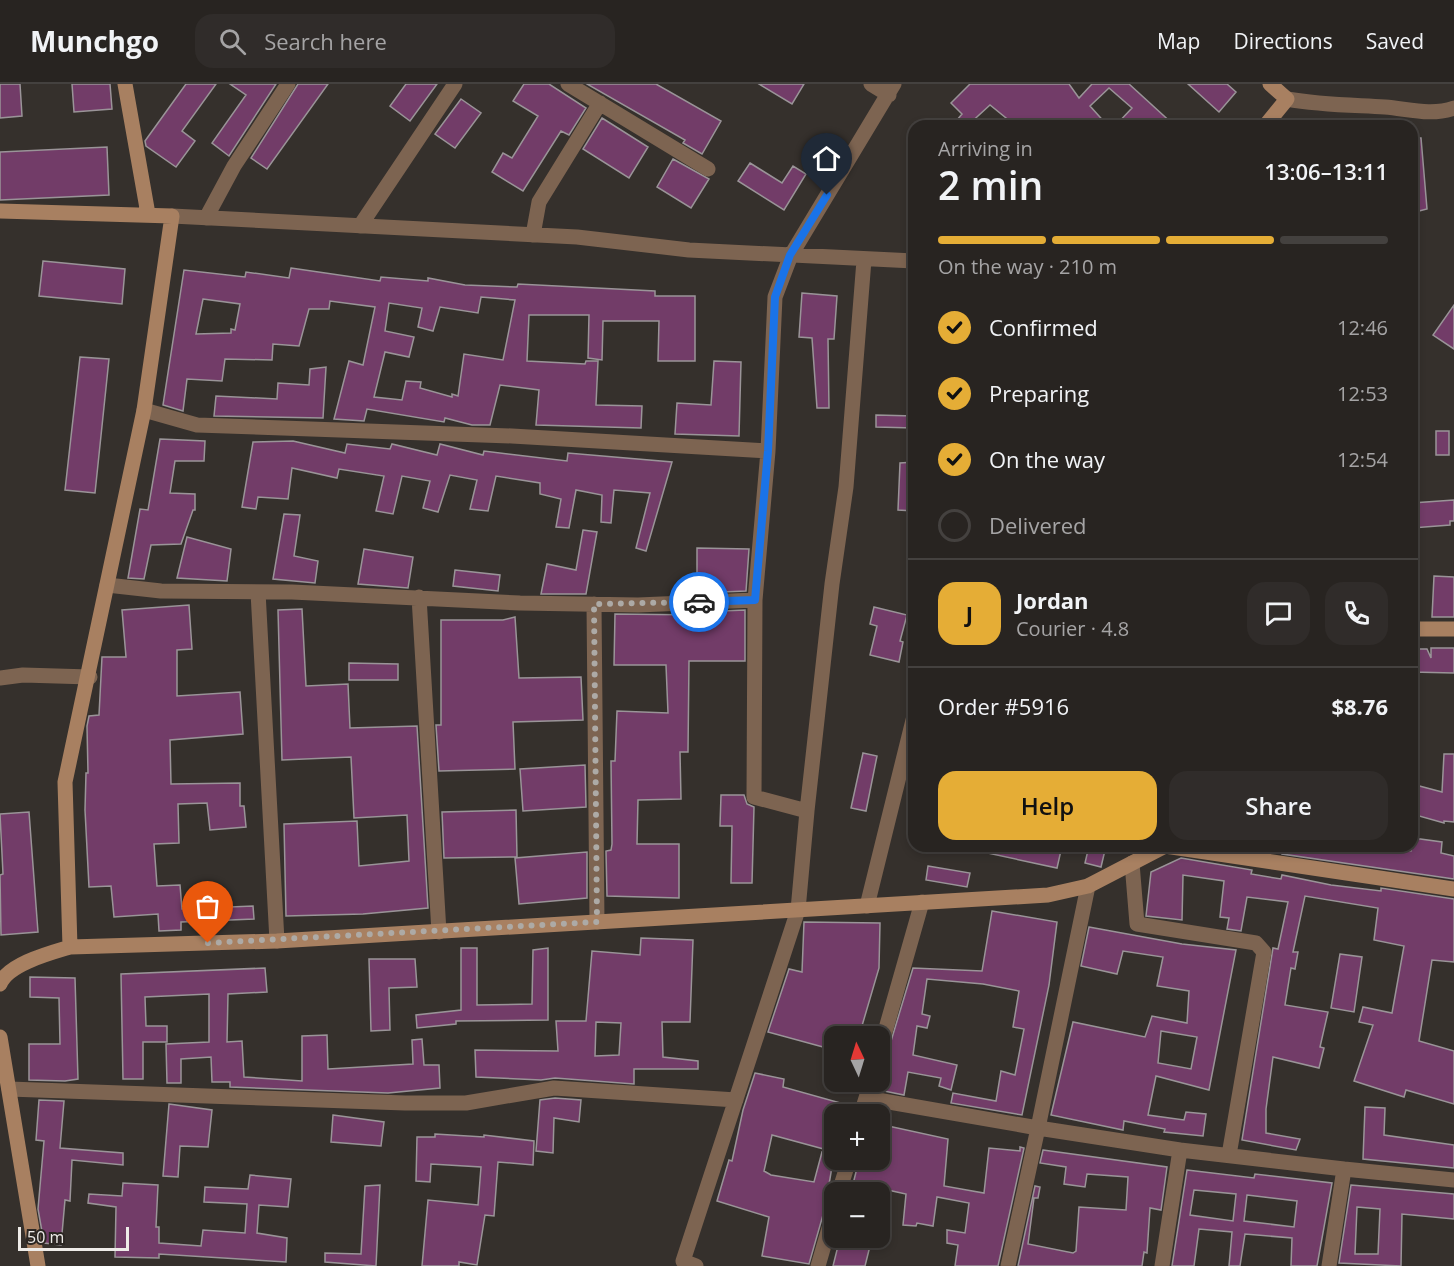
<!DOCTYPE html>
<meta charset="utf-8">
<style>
body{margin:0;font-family:"Open Sans",sans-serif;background:#302c2a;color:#f1f3f6;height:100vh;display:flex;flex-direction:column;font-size:22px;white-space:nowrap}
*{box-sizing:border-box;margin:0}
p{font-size:20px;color:#a5a4a5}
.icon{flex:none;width:33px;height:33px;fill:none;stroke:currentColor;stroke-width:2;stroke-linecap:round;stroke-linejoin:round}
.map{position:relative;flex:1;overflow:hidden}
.details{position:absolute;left:908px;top:36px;width:510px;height:732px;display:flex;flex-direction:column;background:#282421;border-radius:18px;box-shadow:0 3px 9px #0003,0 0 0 2px #44413f}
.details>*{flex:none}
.needle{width:39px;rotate:356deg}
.fabs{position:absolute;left:824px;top:942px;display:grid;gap:12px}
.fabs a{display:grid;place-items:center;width:66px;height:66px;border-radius:12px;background:#282421;box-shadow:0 3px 9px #0003,0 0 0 2px #44413f;font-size:30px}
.scale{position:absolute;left:18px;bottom:15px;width:111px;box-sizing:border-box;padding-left:6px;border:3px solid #eeebe8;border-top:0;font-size:16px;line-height:21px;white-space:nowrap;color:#eeebe8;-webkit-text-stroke:4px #2b2622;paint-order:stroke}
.pin{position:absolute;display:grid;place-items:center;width:51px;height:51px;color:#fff;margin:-62px -26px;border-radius:50% 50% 50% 0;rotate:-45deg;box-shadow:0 0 6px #0007}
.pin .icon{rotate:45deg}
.courier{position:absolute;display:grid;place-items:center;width:60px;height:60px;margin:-30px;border:4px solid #1a73e8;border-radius:50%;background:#fff;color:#222;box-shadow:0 2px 8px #0007}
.overview em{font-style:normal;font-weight:600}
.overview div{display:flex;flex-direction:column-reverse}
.overview{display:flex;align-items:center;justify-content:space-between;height:102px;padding:0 30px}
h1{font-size:39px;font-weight:600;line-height:45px}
.bar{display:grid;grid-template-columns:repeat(4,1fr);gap:9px 6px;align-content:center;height:72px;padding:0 30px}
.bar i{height:8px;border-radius:4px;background:#44413f}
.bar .selected{background:#e5ad36}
.bar p{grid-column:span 4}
.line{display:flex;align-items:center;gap:15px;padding:0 30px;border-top:2px solid #44413f}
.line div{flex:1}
.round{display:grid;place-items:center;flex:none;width:63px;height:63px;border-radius:18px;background:#302c2a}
ol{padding:0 30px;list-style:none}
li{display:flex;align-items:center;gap:18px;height:66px}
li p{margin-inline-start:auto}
li .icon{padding:6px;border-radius:50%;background:#e5ad36;color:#111;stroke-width:4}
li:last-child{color:#a5a4a5}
li i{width:33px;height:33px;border:3px solid #44413f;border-radius:50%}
.cta{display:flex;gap:12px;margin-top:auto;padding:12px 30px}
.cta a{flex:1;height:69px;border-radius:18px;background:#e5ad36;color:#111;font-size:24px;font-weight:600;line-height:69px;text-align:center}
.cta a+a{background:#302c2a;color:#f1f3f6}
header{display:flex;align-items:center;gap:36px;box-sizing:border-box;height:84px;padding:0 30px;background:#282421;border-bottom:2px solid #44413f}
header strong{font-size:28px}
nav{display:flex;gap:33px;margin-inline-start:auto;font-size:21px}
.search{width:420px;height:54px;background:#302c2a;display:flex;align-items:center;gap:15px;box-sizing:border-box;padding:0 21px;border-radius:18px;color:#a5a4a5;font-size:22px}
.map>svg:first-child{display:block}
.building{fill:#723c68;stroke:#9a9498;stroke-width:1.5;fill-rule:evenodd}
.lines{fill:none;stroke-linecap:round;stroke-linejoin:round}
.street{stroke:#7d6451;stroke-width:15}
.secondary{stroke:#a88061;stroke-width:15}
.done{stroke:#adaaa6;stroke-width:6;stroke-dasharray:0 10.8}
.route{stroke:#1a73e8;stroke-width:8}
</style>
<header>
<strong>Munchgo</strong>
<div class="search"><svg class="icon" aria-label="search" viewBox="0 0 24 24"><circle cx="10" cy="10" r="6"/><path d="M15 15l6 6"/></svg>Search here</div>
<nav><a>Map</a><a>Directions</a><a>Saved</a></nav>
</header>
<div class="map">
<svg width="1454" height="1182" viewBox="0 0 1454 1182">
<rect width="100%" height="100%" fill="#35302c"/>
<path class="building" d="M 0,0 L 20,0 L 22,32 L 0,34 Z
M 72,0 L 110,0 L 112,25 L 74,28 Z
M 186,0 L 216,0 L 182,47 L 195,57 L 176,83 L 146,62 L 145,57 Z
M 230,0 L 276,0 L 229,72 L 212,59 L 246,11 Z
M 298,0 L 328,0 L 267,85 L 251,74 Z
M 406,0 L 437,0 L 410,37 L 390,22 Z
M 524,0 L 549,0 L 586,24 L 569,51 L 561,47 L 523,107 L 492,88 L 503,69 L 512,74 L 538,32 L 513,17 Z
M 587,0 L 656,0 L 721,37 L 702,70 L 683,59 L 685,56 Z
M 759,0 L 804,0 L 792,20 Z
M 970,0 L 1069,0 L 1079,14 L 1092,0 L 1129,0 L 1175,42 L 1115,42 L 1132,24 L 1109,4 L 1090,22 L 1108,42 L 1016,42 L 990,21 L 967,42 L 952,42 L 962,30 L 951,19 Z
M 1188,0 L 1227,0 L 1236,8 L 1219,28 Z
M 461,15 L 481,29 L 455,64 L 435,50 Z
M 602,34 L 648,63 L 629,94 L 583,65 Z
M 1412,54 L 1421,54 L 1427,125 L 1415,128 L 1412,105 Z
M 107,63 L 109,111 L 0,116 L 0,68 Z
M 673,75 L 709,95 L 691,124 L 657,103 Z
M 750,79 L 782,99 L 793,82 L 806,90 L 784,126 L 738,97 Z
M 43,177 L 125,185 L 122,220 L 39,212 Z
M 291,184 L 380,197 L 381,193 L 428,197 L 428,194 L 465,201 L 517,203 L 518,200 L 655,207 L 655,212 L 695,212 L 695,277 L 658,277 L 659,237 L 603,237 L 602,276 L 588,274 L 589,231 L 529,231 L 527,277 L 585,280 L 586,277 L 598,277 L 596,321 L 642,322 L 641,344 L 536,341 L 539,306 L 500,301 L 490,341 L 472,341 L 445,334 L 444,338 L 367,325 L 364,337 L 334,335 L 349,277 L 363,281 L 375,223 L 330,217 L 329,225 L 309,225 L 299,262 L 273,260 L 272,276 L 225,275 L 222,297 L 187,295 L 183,327 L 163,321 L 184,186 L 245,193 L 246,188 L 289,194 ZM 481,213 L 515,216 L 503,276 L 464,270 L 458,312 L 452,310 L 452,313 L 420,304 L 421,298 L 406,297 L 402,316 L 374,313 L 385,268 L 409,273 L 414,253 L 385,247 L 389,219 L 422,224 L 418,243 L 433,247 L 440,223 L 478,229 ZM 203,215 L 240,220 L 235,246 L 231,245 L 231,249 L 196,250 Z
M 802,209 L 837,212 L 834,255 L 828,255 L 829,324 L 817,324 L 812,254 L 799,253 Z
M 1454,221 L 1454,265 L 1433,251 Z
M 80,273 L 109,275 L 95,409 L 65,406 Z
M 714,277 L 741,278 L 739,352 L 675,350 L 677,319 L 711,321 Z
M 326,283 L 323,334 L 214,332 L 216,312 L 277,315 L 278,299 L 309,301 L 310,285 Z
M 876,331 L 914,332 L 914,344 L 876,343 Z
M 1436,347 L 1449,347 L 1449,371 L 1436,371 Z
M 160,355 L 205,357 L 204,377 L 175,377 L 170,409 L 195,410 L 195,426 L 193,426 L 181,460 L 151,461 L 144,495 L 128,494 L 140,425 L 148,426 Z
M 293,357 L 345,369 L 347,360 L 390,365 L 392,360 L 437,371 L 440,360 L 483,371 L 484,367 L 567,377 L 568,369 L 672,378 L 646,467 L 636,464 L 650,409 L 614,406 L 611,439 L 601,438 L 602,411 L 576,406 L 569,444 L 556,443 L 561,415 L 540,410 L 540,399 L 496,392 L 488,427 L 470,425 L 477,396 L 450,391 L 438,428 L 423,424 L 430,397 L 402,392 L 393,430 L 376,427 L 384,392 L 339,385 L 337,394 L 292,384 L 288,415 L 258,413 L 256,425 L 242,423 L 253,358 Z
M 914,378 L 914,427 L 898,426 L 900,379 Z
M 1454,416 L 1454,437 L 1450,437 L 1450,441 L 1412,444 L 1412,419 Z
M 284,430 L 300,431 L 294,472 L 318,477 L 315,499 L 273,495 Z
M 583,446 L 597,448 L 586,510 L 541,510 L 547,480 L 576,486 Z
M 187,453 L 231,465 L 227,497 L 177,494 Z
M 697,464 L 749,465 L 746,507 L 697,509 Z
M 364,465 L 413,473 L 408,504 L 358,500 Z
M 455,486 L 500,491 L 498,507 L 453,502 Z
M 1434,492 L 1454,493 L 1454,533 L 1432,533 Z
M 189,521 L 192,565 L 177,566 L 177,612 L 240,608 L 243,650 L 170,656 L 171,700 L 240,699 L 240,722 L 244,722 L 246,743 L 210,746 L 207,719 L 178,720 L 179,759 L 154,760 L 157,802 L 180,801 L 182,825 L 253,822 L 254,835 L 181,838 L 181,846 L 159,847 L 158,830 L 114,833 L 111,802 L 89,803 L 85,726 L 86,689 L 88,689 L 87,642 L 89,632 L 99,631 L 102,573 L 126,573 L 122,526 Z
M 874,523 L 907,531 L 900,557 L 903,558 L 899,578 L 870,571 L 877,542 L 870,540 Z
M 302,525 L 306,602 L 348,600 L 350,644 L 417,642 L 428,824 L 363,830 L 286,832 L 284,740 L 357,737 L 359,782 L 409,777 L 407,731 L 354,734 L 351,673 L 282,676 L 278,526 Z
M 745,526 L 745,577 L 689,577 L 688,668 L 680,668 L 681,715 L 638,716 L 637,760 L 679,760 L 679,814 L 607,812 L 606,767 L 611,766 L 612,760 L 611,677 L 615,677 L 617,627 L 668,629 L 666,581 L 614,581 L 615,530 L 699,531 L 699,528 Z
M 515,533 L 519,594 L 581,593 L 583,636 L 513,638 L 515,685 L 439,687 L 436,641 L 441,641 L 441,536 L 503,536 Z
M 1431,564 L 1454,564 L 1454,589 L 1412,588 L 1412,565 L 1427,565 L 1431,574 Z
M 349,579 L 398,580 L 398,596 L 349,596 Z
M 863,669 L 877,672 L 866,727 L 851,724 Z
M 1444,670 L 1454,670 L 1454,738 L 1444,737 L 1444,739 L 1412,730 L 1412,700 L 1442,708 Z
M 585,681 L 586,723 L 523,727 L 520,685 Z
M 721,711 L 744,711 L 747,720 L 754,723 L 752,799 L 731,799 L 732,742 L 720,742 Z
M 516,726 L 517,773 L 444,774 L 442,728 Z
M 29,728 L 38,848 L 1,851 L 0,791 L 3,790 L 0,730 Z
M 1413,754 L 1442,758 L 1441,769 L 1454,772 L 1454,795 L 1282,770 L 1283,762 L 1375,762 L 1411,767 Z
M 979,762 L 1062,762 L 1057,784 L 978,767 Z
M 1089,762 L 1106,762 L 1101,783 L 1085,779 Z
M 587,768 L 587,814 L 519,820 L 515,774 Z
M 1181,774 L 1252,786 L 1251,790 L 1281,795 L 1282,791 L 1331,801 L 1381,807 L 1381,804 L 1454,815 L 1454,878 L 1432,876 L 1419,957 L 1454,967 L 1454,1020 L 1406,1006 L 1404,1013 L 1354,997 L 1373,941 L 1359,938 L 1363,923 L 1392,929 L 1404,862 L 1374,856 L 1378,824 L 1305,812 L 1293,868 L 1298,868 L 1295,885 L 1291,884 L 1285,921 L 1328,928 L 1320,963 L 1324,964 L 1319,984 L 1273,973 L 1266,1025 L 1266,1049 L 1300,1055 L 1296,1066 L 1242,1056 L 1273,864 L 1278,865 L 1288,818 L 1247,813 L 1241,847 L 1227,845 L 1229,834 L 1220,833 L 1224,797 L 1183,791 L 1182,836 L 1146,832 L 1151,788 Z
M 928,782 L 970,789 L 967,803 L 926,796 Z
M 992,827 L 1057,838 L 1049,901 L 1022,1031 L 951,1019 L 953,1009 L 996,1017 L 1001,987 L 1015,991 L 1024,945 L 1013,943 L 1019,907 L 983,900 L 927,895 L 922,930 L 930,932 L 927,944 L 917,942 L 913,971 L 957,981 L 951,1006 L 939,1002 L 941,994 L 908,988 L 904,1011 L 879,1006 L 885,977 L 913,884 L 982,887 Z
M 804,838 L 880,839 L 879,884 L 859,952 L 834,952 L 834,966 L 768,948 L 789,885 L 802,888 Z
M 1089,843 L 1182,860 L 1236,866 L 1209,1006 L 1156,992 L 1148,1031 L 1184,1036 L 1186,1028 L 1206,1030 L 1203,1052 L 1164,1048 L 1165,1045 L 1124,1037 L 1123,1046 L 1051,1031 L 1073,938 L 1145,953 L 1152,932 L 1187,939 L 1189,907 L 1157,902 L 1163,873 L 1123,867 L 1117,890 L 1081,882 ZM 1161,947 L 1197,953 L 1191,985 L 1158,979 Z
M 641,854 L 693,856 L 690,938 L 662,938 L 663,973 L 698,977 L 698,985 L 634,985 L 634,1000 L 555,994 L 541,996 L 476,993 L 475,966 L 558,967 L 556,937 L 586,937 L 592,867 L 640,871 ZM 596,938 L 621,939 L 619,971 L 595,972 Z
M 461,864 L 477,864 L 477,921 L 532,920 L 533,866 L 548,864 L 548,936 L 456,937 L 456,940 L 417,944 L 416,931 L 461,926 Z
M 1340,870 L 1362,873 L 1354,928 L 1331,924 Z
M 369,875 L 415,875 L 417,903 L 389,904 L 390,946 L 371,947 Z
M 265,884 L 267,908 L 228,910 L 227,958 L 242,957 L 244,993 L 302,997 L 302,952 L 327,951 L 328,985 L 413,980 L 412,956 L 422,955 L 424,981 L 439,981 L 440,1004 L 388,1009 L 230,1003 L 230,998 L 212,998 L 211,973 L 181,975 L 181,999 L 167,999 L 166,960 L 209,958 L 209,910 L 145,913 L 146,942 L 167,942 L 167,958 L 143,958 L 143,995 L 123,995 L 121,890 Z
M 30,893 L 75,894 L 78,995 L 65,997 L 29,996 L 29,960 L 60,960 L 59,914 L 30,913 Z
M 755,989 L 784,995 L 783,1003 L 844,1020 L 841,1030 L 834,1030 L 831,1067 L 772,1051 L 764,1087 L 771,1091 L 814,1098 L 822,1068 L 834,1071 L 825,1124 L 809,1180 L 762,1172 L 769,1133 L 717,1117 L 729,1076 L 732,1077 L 743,1026 Z
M 555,1014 L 581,1016 L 579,1038 L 554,1034 L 553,1069 L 536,1067 L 540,1016 Z
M 39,1016 L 64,1017 L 60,1064 L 123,1069 L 123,1081 L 72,1076 L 70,1117 L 65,1116 L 61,1161 L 44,1159 L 38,1125 L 44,1057 L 36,1056 Z
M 169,1020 L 212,1026 L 208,1063 L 180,1062 L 178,1093 L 163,1092 Z
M 1365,1023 L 1385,1024 L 1384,1051 L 1454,1061 L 1454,1084 L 1363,1075 Z
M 333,1031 L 384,1038 L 381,1062 L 331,1058 Z
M 879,1040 L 948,1055 L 944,1102 L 984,1109 L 989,1064 L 1020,1067 L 1020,1063 L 1024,1064 L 998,1182 L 955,1182 L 958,1161 L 947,1159 L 947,1146 L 965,1149 L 969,1119 L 937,1113 L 933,1142 L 917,1139 L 916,1142 L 903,1141 L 906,1110 L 883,1105 L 882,1108 L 851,1108 L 857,1084 L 863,1086 L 866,1076 L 879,1076 Z
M 435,1050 L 484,1053 L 484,1051 L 534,1057 L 533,1081 L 498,1078 L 494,1132 L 485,1131 L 477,1181 L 459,1178 L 459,1182 L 422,1182 L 428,1116 L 478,1121 L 481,1083 L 431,1080 L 430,1098 L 416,1097 L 417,1053 L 435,1053 Z
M 1043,1066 L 1167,1083 L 1161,1126 L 1150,1124 L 1147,1169 L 1144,1168 L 1142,1182 L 1018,1182 L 1035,1102 L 1040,1103 L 1038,1114 L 1034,1114 L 1028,1160 L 1073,1169 L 1076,1167 L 1079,1123 L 1126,1126 L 1128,1093 L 1087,1090 L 1085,1103 L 1064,1100 L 1066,1083 L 1040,1079 Z
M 1187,1086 L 1254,1094 L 1255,1090 L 1332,1099 L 1317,1182 L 1291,1182 L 1292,1154 L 1245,1150 L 1240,1182 L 1229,1182 L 1232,1148 L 1199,1145 L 1194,1182 L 1172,1182 ZM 1194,1106 L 1236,1110 L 1233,1137 L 1190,1131 ZM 1247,1111 L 1297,1117 L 1294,1143 L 1244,1137 Z
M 250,1091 L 291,1095 L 288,1123 L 259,1121 L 257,1149 L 287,1154 L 286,1178 L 159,1170 L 159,1174 L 115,1173 L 116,1123 L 88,1119 L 89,1110 L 122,1112 L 123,1099 L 158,1101 L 156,1143 L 159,1143 L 159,1159 L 201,1162 L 203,1146 L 245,1149 L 247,1120 L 204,1118 L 205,1103 L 248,1105 Z
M 380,1101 L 376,1182 L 325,1178 L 325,1169 L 361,1170 L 365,1102 Z
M 1351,1101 L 1454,1110 L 1454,1135 L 1402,1130 L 1401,1182 L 1339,1179 ZM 1357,1123 L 1380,1125 L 1378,1170 L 1355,1170 Z
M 840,1154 L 872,1154 L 865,1182 L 833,1182 Z"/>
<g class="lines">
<path class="street" d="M 568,0 L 708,85
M 871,0 L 889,11
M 1287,15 C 1321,21 1351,21 1385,23 C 1409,25 1431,32 1454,24
M 172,132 L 577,153 L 689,166 L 914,177
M 206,134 L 234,82 L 288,0
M 360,142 L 455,0
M 533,151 L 539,118 L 600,19
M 144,326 L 197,341 L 512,352 L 768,367
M 107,501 L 161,507 L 292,508 L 520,519 L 638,521 L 755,516
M 258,508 L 277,857
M 419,513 L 439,848
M 594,520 L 597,838
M 0,594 L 23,591 L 90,593
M 807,727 L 832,500 L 846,403 L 864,176
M 1132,779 L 1137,840 L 1256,859 L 1264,868 L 1229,1071
M 867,822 L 914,632
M 879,969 L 922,818
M 9,1005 L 405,1019 L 466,1019 L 554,1004 L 736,1016
M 866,1014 L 1038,1044 L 1088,802
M 861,1030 L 871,998
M 1180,1066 L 1344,1085 L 1329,1182
M 1344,1085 L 1454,1096
M 839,1108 L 849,1076
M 696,1182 L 683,1177 L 798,826 L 807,727 L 754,713 L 755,516 L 768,367 L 775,213 L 791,171 L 894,0
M 818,1182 L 834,1127
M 1008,1182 L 1038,1044 L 1180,1066 L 1162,1182"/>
<path class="secondary" d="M 125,0 L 148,130
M 1265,42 L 1287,15 L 1270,0
M 0,127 L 172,132 L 144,326 L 65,698 L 70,863 L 277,857 L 1048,811 L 1088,802 L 1165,762 L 1454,805
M 1412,545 L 1454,545
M 0,900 C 8,880 50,869 70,863
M 0,953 L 38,1182"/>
</g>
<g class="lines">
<path class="done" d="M 208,859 L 597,838 L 594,520 L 699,518"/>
<path class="route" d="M 699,518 L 755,516 L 768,367 L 775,213 L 790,171 L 827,111"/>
</g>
</svg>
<div class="fabs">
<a><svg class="needle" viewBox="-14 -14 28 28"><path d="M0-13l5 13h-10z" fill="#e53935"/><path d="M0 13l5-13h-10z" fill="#a5a4a5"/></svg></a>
<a>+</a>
<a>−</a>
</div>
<div class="scale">50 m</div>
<div class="pin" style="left:208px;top:859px;background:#ea580c"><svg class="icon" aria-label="bag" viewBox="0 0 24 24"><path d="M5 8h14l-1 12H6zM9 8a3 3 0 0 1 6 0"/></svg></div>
<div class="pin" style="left:827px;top:111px;background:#1f2937"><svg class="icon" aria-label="home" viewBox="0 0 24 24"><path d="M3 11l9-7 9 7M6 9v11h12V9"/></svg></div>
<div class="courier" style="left:699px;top:518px"><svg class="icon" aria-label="car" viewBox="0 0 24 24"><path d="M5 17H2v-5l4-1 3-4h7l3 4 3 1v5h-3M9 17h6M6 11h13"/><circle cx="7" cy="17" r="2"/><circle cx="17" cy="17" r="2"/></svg></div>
<section class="details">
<div class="overview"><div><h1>2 min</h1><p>Arriving in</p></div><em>13:06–13:11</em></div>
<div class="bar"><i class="selected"></i><i class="selected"></i><i class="selected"></i><i></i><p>On the way · 210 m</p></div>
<ol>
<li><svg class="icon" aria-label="check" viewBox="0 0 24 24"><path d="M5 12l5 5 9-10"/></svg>Confirmed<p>12:46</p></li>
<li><svg class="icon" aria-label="check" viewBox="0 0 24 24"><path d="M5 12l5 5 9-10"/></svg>Preparing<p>12:53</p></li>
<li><svg class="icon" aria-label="check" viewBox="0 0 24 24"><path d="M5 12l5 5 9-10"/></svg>On the way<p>12:54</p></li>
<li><i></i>Delivered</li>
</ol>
<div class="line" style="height:108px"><b class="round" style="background:#e5ad36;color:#111">J</b><div><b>Jordan</b><p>Courier · 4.8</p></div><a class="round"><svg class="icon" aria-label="chat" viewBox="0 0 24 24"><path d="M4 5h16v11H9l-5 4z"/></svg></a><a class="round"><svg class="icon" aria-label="phone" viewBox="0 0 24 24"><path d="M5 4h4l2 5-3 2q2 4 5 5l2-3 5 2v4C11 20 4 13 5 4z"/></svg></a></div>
<div class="line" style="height:78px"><div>Order #5916</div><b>$8.76</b></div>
<div class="cta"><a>Help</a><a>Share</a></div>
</section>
</div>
